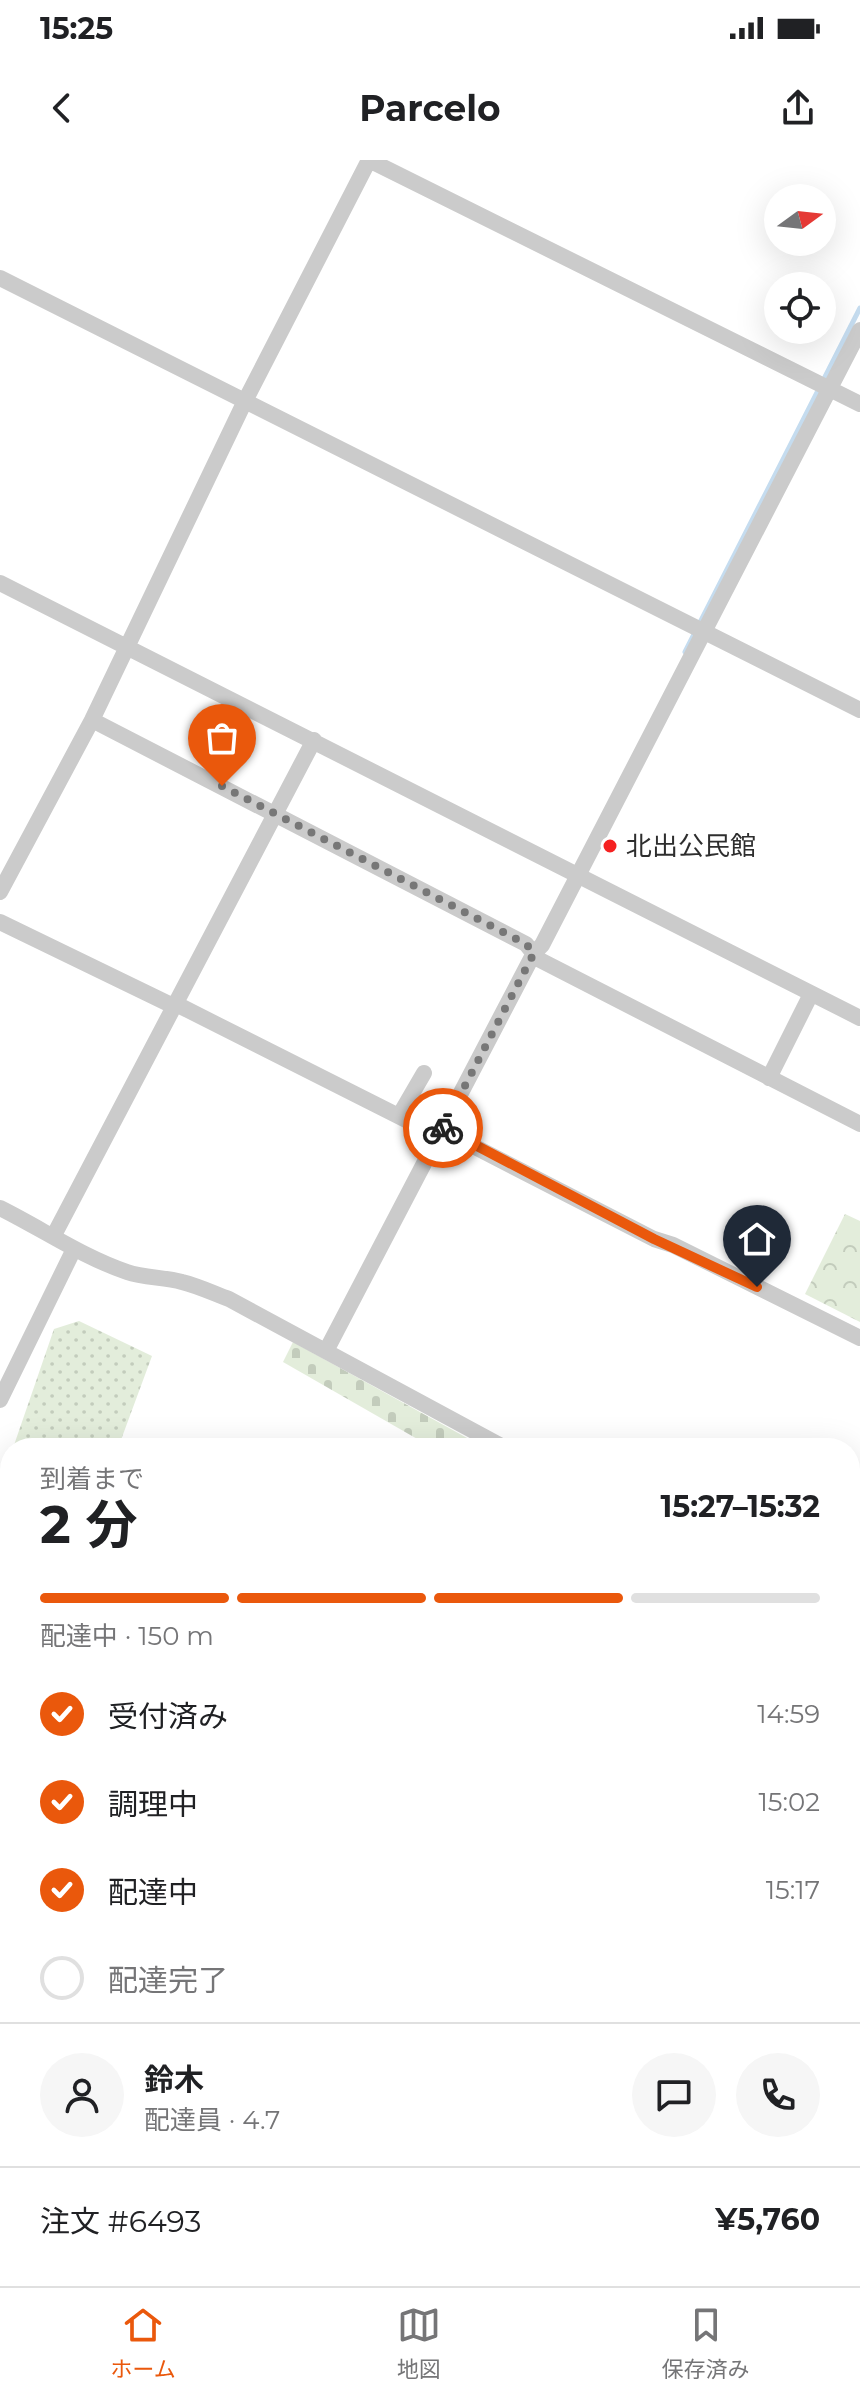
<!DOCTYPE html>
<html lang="ja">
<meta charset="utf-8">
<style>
body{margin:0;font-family:Montserrat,"Noto Sans JP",sans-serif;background:#f6f6f6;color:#202124;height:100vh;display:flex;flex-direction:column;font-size:30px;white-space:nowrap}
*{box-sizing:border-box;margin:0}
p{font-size:26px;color:#757577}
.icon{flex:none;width:44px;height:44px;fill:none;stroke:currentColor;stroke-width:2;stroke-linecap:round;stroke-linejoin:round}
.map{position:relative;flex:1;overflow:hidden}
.panel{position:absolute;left:0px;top:1278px;width:860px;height:848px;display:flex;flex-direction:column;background:#fff;border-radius:32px 32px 0 0;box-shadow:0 8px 32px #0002}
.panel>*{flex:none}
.needle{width:52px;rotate:75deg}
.fabs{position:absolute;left:764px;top:24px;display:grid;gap:16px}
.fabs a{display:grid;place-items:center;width:72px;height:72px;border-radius:50%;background:#fff;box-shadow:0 8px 32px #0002;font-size:40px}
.pin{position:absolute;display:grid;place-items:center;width:68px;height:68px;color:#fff;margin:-82px -34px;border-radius:50% 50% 50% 0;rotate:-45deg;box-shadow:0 0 8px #0007}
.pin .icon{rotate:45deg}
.courier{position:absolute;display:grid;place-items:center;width:80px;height:80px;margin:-40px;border:6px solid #ea580c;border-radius:50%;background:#fff;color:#222;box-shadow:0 2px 10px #0007}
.overview em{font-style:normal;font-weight:700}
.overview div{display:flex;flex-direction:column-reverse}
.overview{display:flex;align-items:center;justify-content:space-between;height:136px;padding:0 40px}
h1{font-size:52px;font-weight:700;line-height:60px}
.bar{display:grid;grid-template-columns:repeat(4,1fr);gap:12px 8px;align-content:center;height:96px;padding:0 40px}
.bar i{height:10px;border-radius:6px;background:#e0e0e0}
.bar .current{background:#ea580c}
.bar p{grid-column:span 4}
.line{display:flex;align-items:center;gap:20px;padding:0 40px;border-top:2px solid #e0e0e0}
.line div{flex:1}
.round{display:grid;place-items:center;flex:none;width:84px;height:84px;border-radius:42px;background:#f6f6f6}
ol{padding:0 40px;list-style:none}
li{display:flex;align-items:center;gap:24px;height:88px}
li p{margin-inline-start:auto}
li .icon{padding:8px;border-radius:50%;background:#ea580c;color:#fff;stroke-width:4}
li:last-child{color:#757577}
li i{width:44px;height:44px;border:4px solid #e0e0e0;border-radius:50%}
.status{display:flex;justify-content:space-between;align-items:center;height:56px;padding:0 40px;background:#fff;direction:ltr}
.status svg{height:22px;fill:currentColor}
header{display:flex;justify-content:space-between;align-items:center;height:104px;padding:0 40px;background:#fff;font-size:36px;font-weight:700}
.dock{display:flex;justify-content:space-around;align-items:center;height:112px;border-top:2px solid #e0e0e0;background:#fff;font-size:22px;color:#757577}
.dock a{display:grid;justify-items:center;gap:4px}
.dock .current{color:#ea580c}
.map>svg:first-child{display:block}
.grass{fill:url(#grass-dots)}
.forest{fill:url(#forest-crowns)}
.cemetery{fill:url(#cemetery-stones)}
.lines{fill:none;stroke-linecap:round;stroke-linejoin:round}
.stream{stroke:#c5dcef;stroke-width:5}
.river{stroke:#c5dcef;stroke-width:28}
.minor{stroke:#cbcbcb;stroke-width:16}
.primary{stroke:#a6a6a6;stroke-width:26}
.done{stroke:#777;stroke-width:8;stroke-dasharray:0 14.4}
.route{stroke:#ea580c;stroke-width:10}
.poi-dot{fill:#f52121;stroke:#fff;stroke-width:3}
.labels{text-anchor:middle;stroke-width:8;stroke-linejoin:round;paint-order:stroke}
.poi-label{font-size:26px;fill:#2e2e2e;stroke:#fff;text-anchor:start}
</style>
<div class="status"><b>15:25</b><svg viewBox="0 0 49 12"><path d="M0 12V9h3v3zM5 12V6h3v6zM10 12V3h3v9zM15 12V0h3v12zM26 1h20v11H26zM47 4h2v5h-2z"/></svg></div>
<header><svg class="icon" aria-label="back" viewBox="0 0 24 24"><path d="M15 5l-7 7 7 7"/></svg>Parcelo<svg class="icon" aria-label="share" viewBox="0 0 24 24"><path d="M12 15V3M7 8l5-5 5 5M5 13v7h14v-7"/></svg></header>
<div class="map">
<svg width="860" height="2126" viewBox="0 0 860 2126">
<defs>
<pattern id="grass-dots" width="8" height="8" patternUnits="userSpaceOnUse" patternTransform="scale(2)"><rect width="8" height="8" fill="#e3eddb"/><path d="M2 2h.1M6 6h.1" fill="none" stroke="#c3ccbc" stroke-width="1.8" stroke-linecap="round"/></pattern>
<pattern id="forest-crowns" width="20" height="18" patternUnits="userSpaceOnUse" patternTransform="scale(2)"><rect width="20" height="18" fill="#e3eddb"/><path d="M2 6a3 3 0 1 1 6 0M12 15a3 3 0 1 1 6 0" fill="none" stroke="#c3ccbc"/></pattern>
<pattern id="cemetery-stones" width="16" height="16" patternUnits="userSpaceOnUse" patternTransform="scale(2)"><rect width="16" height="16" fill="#e3eddb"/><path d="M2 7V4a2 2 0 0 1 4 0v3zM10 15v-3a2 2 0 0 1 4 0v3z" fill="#c3ccbc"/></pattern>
</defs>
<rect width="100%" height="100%" fill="#fff"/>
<path class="grass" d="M 79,1161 L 152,1196 L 118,1288 L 13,1288 L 54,1169 Z
M 10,1297 L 10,1410 L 0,1406 L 0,1326 Z"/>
<path class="forest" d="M 845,1054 L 860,1061 L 860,1162 L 805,1134 Z"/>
<path class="cemetery" d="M 293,1182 L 478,1284 L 476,1288 L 433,1288 L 283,1202 Z"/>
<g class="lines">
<path class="stream" d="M 685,492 L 860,148"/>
<path class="river" d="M 0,1856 L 10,1859
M 265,2116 L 269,2126"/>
<path class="minor" d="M 0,118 L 860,550
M 0,423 L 860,858
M 92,560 L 526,784 L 538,799 L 860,964
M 0,732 L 92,560 L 244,243 L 369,0 L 860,244
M 0,762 L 167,843 L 182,847 L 438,976
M 769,918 L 811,834
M 399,956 L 424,913
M 442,970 L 654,1079 L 673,1085 L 860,1178
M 0,1048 C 44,1070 81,1096 127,1112 C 144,1118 164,1117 182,1122 C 198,1126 213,1133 229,1139 L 505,1288
M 54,1075 L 314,580
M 326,1191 L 534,793 L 542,785 L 860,170
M 0,1240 L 73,1091
M 0,1420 L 10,1424
M 850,1499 L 860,1505
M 0,1612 L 10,1615
M 850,1631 L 860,1598
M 850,1732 L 860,1736
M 0,1882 L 10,1884
M 245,2116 L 249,2126
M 320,2116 L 327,2126
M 152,2126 L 155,2116
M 450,2126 L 454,2116
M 801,2126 L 804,2116"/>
<path class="primary" d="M 0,1817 L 10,1819
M 850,2012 L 860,2014"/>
</g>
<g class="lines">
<path class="done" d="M 222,626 L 526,784 L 534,793 L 443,968"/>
<path class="route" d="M 443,968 L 654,1079 L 757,1127"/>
</g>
<circle class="poi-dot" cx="610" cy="686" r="8"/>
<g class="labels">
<g class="poi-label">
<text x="626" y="695">北出公民館</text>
</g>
</g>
</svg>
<div class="fabs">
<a><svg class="needle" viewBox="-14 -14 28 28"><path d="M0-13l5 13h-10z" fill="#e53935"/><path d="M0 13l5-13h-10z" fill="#757577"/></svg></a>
<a><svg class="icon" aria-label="locate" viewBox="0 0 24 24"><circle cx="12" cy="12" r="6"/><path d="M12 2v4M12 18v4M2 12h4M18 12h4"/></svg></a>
</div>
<div class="pin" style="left:222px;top:626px;background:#ea580c"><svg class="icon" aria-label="bag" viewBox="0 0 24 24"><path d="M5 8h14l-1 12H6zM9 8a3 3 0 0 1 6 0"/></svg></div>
<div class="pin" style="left:757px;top:1127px;background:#1f2937"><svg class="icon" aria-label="home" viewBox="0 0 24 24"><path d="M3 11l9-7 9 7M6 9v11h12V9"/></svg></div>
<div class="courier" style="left:443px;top:968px"><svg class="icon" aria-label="bike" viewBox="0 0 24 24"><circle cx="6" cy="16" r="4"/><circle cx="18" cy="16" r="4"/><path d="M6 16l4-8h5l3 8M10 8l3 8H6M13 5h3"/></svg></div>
<section class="panel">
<div class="overview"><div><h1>2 分</h1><p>到着まで</p></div><em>15:27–15:32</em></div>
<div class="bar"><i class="current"></i><i class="current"></i><i class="current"></i><i></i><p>配達中 · 150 m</p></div>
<ol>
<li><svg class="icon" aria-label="check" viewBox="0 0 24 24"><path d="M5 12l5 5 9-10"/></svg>受付済み<p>14:59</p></li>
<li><svg class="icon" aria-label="check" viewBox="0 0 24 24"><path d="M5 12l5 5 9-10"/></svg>調理中<p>15:02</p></li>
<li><svg class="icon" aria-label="check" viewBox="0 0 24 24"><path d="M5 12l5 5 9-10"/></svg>配達中<p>15:17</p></li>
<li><i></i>配達完了</li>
</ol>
<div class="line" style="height:144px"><a class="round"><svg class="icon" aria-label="person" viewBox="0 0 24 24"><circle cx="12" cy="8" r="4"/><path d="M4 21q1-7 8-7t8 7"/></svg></a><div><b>鈴木</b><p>配達員 · 4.7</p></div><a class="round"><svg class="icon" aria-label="chat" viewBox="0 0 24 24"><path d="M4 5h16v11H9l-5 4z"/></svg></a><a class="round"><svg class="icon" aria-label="phone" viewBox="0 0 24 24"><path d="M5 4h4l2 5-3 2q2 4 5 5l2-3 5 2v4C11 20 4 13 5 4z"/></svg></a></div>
<div class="line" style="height:104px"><div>注文 #6493</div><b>¥5,760</b></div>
</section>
</div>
<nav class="dock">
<a class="current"><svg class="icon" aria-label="home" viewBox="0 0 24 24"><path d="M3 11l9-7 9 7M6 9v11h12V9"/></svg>ホーム</a>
<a><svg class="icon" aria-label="map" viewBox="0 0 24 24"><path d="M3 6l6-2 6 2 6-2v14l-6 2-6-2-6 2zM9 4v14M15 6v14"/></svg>地図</a>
<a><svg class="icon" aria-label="saved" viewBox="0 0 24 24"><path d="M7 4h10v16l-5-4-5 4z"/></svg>保存済み</a>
</nav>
